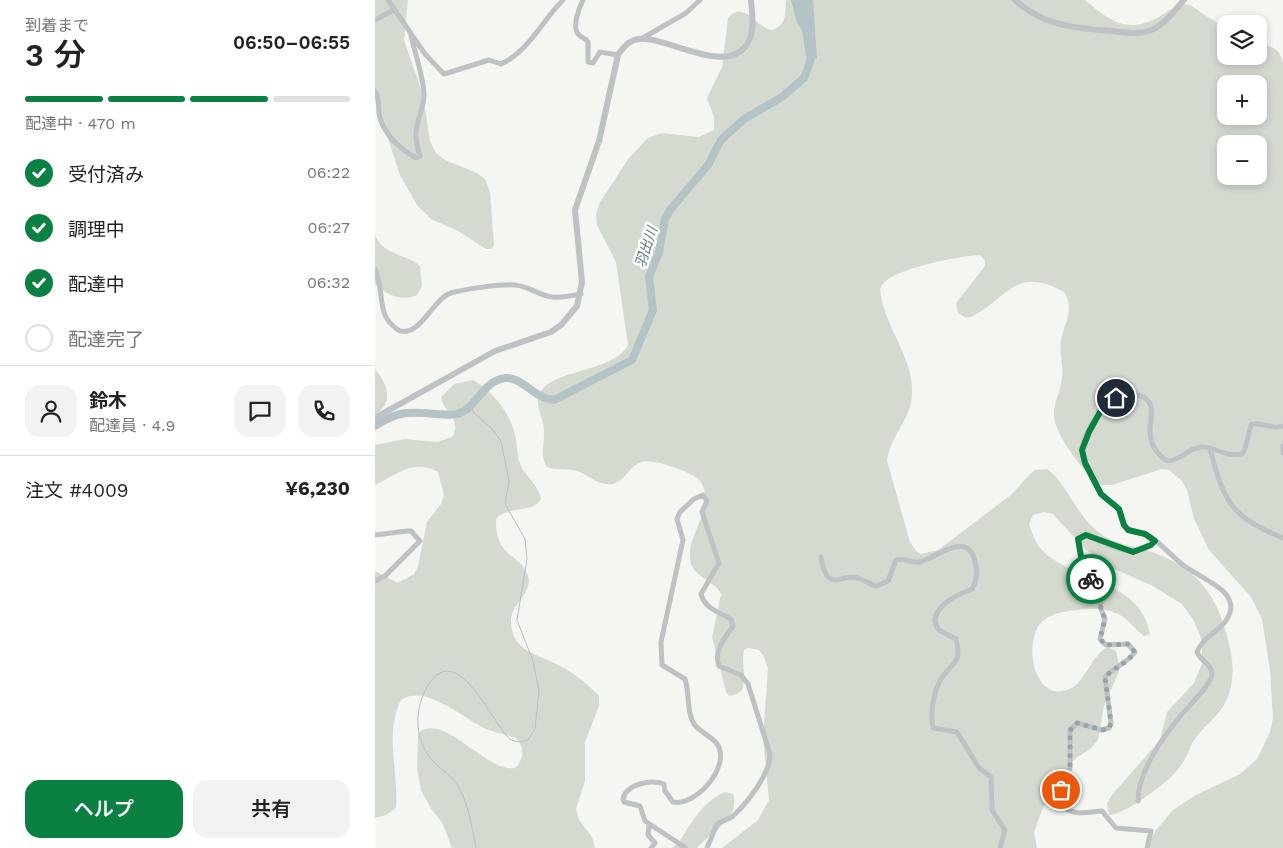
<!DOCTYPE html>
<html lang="ja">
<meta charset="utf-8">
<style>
body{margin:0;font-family:"Work Sans","Noto Sans JP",sans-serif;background:#f2f2f2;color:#222;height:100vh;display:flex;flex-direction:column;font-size:19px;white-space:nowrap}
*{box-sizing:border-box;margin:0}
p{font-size:16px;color:#767676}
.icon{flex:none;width:28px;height:28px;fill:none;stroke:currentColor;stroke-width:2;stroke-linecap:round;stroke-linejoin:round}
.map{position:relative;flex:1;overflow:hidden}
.details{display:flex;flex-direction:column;background:#fff;width:375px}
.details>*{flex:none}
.controls{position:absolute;left:842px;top:15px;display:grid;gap:10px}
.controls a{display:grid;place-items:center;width:50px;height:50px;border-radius:10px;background:#fff;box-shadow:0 2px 8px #0003;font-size:25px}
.pin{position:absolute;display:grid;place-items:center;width:42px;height:42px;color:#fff;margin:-21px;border:2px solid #fff;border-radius:50%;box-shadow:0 1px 5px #0007}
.courier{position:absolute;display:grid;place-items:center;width:50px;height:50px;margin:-25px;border:4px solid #0b8043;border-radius:50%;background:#fff;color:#222;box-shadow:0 1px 6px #0007}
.headline em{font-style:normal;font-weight:600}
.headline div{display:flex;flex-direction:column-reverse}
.headline{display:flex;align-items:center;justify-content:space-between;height:85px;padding:0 25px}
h1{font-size:32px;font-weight:600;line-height:38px}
.bar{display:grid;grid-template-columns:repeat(4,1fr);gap:8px 5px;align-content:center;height:60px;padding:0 25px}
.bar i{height:6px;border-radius:4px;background:#e0e0e0}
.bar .selected{background:#0b8043}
.bar p{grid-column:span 4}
.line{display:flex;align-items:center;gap:12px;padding:0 25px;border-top:1px solid #e0e0e0}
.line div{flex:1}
.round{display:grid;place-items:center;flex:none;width:52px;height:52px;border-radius:15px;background:#f2f2f2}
ol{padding:0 25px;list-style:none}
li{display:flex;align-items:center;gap:15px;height:55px}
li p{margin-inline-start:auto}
li .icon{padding:5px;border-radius:50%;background:#0b8043;color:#fff;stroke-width:4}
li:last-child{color:#767676}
li i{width:28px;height:28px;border:2px solid #e0e0e0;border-radius:50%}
.button{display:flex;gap:10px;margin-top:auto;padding:10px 25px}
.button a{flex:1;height:58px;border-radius:15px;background:#0b8043;color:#fff;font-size:20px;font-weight:600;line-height:58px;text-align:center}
.button a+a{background:#f2f2f2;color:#222}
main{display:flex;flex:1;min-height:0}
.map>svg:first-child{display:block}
.green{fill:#d5dad1;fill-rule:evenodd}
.water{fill:#b5c2c6}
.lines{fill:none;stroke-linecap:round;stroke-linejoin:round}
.stream{stroke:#b5c2c6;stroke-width:1}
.river{stroke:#b5c2c6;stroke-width:8}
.minor{stroke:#bec2c5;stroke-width:5}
.tertiary{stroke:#bec2c5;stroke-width:6}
.done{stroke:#97a3a8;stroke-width:5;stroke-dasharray:0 9}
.route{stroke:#0b8043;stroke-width:6}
.labels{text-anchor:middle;stroke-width:5;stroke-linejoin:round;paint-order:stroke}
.water-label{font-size:14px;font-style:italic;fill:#61787f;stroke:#fff}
</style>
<main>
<section class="details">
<div class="headline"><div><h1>3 分</h1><p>到着まで</p></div><em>06:50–06:55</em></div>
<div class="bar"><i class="selected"></i><i class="selected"></i><i class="selected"></i><i></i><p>配達中 · 470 m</p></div>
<ol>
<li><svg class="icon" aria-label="check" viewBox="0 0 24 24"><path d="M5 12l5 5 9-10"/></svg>受付済み<p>06:22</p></li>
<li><svg class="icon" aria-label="check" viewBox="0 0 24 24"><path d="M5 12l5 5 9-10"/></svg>調理中<p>06:27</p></li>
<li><svg class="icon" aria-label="check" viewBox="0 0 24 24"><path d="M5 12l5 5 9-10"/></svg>配達中<p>06:32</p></li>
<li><i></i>配達完了</li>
</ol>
<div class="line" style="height:90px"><a class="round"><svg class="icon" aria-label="person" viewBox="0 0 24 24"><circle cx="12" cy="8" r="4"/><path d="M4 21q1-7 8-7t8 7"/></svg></a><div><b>鈴木</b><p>配達員 · 4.9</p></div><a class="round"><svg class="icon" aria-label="chat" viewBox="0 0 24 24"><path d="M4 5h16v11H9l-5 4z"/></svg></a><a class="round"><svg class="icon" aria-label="phone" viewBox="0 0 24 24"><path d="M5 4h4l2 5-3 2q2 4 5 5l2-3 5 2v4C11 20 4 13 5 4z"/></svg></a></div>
<div class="line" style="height:65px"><div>注文 #4009</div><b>¥6,230</b></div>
<div class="button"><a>ヘルプ</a><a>共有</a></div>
</section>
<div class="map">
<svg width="908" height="848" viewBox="0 0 908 848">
<rect width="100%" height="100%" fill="#f5f5f1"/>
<path class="green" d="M 0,0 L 33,0 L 29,40 L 48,95 L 55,141 L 61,153 L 70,160 L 102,173 L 110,179 L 115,192 L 119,246 L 116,249 L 111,249 L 83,231 L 56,219 L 42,205 L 25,175 L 0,99 Z
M 411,0 L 710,0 C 736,22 752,34 784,17 C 792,12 799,6 808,4 L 815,5 L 851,29 L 851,56 L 884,56 L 884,44 C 897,46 905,49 908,63 L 908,848 L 771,848 L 781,830 L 798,810 L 821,795 L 865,774 L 882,759 L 895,732 L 898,718 L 895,671 L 887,619 L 876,597 L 834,550 L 819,519 L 812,490 L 807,481 L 794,470 L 787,469 L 737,485 L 726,485 C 710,475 680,435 679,416 C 678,403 686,391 687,378 C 689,365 684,353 686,340 C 690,321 700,310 689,292 C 640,265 634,298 596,317 L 591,318 L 583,313 L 581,303 L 610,266 L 610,261 L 605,255 C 584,256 531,267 515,278 C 510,281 507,284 505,289 C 508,326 540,358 537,396 C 535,420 515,437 512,461 L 535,542 L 541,551 L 546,554 L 563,550 L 637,494 L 655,474 L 660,470 L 672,469 C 692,482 703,522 731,537 C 744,545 760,546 774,551 C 819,567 840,590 852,636 C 858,657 861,678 852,699 C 843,720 822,729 814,750 C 811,759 805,768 798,775 C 787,786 749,815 734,815 L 732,803 L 737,795 L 785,740 L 792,712 L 819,683 L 827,664 L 827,641 L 819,621 L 807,604 L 776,585 L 728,564 L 707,546 L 678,514 L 669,512 L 658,515 L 654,524 C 657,533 660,542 666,549 C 697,582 766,579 775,634 L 769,636 C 760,630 754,619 743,614 C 730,608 716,608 702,610 C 691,611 678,613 669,620 C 648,636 656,697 688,691 C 710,688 714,656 733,647 L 741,651 L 745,669 L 729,706 L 723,740 L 715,749 L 701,758 L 692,768 L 667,810 L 659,832 L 662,848 L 347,848 L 383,820 L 394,800 L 388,737 L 393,669 L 389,657 L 384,650 L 373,648 L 369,650 C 366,664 372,676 367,690 L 362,694 L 354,696 L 351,692 L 337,637 L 346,594 C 339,579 317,578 315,559 C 312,534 341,507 326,482 C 321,473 277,458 267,462 C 254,465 250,482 237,484 C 222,486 215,475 202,471 C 193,468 182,471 172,467 C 164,455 170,444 169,430 C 169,420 162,410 163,399 C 168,368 236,375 253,345 L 241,262 L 222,225 L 221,214 L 225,202 L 254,158 L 273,138 L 287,133 L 324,137 L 339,130 L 339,117 L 332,98 L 347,67 L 353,18 C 369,0 380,26 396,30 C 412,26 410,14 411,0 ZM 851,84 L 884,84 L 884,116 L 851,116 ZM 851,144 L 884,144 L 884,176 L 851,176 Z
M 0,235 C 8,256 31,253 45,266 L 47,286 L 42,295 C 26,302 12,295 0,284 Z
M 0,369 C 12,383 20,402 0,415 Z
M 98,380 C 118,391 135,413 140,435 C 143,445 141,456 146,466 C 152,478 163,484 166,499 C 158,514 133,505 121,519 C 120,559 147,554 153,576 C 158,594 136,603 136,621 C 136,652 164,654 185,666 C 199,673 214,685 224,696 L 224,706 L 210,742 L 210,781 L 201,809 L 204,820 L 217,837 L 220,848 L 77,848 L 68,824 L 55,807 L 46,790 L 42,768 L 43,733 C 69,711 111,773 140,768 C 149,760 150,747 141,738 C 131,734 121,733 111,729 C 89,719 50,683 26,700 C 9,734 24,773 21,808 L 11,815 L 0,818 L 0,571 L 23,583 L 39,574 L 43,566 L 52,522 L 66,504 L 69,495 L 63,472 C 39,458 21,475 0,485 L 0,445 L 30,439 L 62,442 L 77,437 C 88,420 68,412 66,397 L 79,384 Z
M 350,792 L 358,794 C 366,819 335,832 322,848 L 297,848 C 305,843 307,837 312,829 C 321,815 334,798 350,792 Z"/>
<path class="water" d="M 416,0 L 438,0 L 442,59 L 431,56 L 427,30 L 422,23 Z"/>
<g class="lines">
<path class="stream" d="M 96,406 L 99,413 L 115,427 L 126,441 L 134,481 L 130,504 L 150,539 L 152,559 L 142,620 L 158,661 L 164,691 L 160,729 L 153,740 C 147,742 141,743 135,739 C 119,727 85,643 56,681 C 39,704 38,737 56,759 C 64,768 74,773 81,783 C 93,801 97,827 101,848"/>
<path class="river" d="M 0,426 C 24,410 35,412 62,414 C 68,414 76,416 82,414 C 102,409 107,380 131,378 C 147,377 160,399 179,400 L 257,360 L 278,310 L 274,277 L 284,252 L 290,219 L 295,210 L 333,165 L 346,140 L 369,119 L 407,97 L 429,78 L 435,62 L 437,47"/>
<path class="minor" d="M 13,0 L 50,54 L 69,74 L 114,60 L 126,64 C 154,51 167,21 188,0
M 208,0 C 204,8 197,26 203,34 C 206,38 210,37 213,42 L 213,62 L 218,63 L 225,52 L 243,55
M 0,20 L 18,10
M 266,39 L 311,13 L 325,0
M 0,91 C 5,98 3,105 4,114 C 8,134 24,148 41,158 L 45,156 C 35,125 46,124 49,96 C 50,83 39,50 36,35
M 0,269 C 11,296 0,314 23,330 C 44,340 58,298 76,293 C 91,289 124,284 140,285 C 152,286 161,293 172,296 C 183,299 194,296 206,294
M 908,446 L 908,453
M 835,449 C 849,502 856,517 908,538
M 0,535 L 32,531 L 36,531 L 45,541 L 10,576 L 0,581
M 446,557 C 452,595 465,573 483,578 C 489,580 495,584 501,586 L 513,581 L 521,560 C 529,558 537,563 544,562 C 559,559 590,531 599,558 C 603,570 603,578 597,589 C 583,594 549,610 564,630 L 581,639 C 588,666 575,662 565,681 C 558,694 555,714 558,728 L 582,732 L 604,768 L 616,777 L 617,810 L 630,830 L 625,848
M 763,801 C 763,773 786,740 803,719 C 810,709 838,684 837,673 C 837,665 825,660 822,652 C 829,633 855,629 856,606 C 855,600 853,596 849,592 C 839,582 820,574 808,565 C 796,556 786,543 773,535 C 767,532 758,533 752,528 C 746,523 747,514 743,508 C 740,502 732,501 728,497 C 724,492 710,462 708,456 C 703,432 739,385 766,396 C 783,403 774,420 775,433 C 776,445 783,455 792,461 C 806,461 815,446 828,447 C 842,448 850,457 867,454 C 873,447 872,433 877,424 C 888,422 897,430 908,426
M 274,825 L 273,835 L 280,843 L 276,848
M 311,848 L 270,821 L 265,806 L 249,802 L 248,799 C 251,784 276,779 289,784 L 290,791 L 298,802 C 320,806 350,772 345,751 C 343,738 326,734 319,724 C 311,711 315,694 310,679 L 287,665 L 286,642 L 308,540 L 302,519 L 305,512 L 319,499 L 328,495 L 332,501 L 327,512 L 344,563 L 326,594 C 330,609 344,612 356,619 L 358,626 C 350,638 338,651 344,666 L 366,675 L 373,684 L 395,754 C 395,774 373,802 359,815 C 355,820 347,820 342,824 L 332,848
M 772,848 L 776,831 L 741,828 L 727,811 C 713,812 696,817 686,804 L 684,795 L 695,768 L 695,730 L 702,723 L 727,730 L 734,728 L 736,723 L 730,677 C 740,667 752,663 760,652 L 753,644 L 731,645 L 725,639 L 730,619 L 726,609 L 725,592 L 723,585 L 709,572 L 703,539 L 711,535 C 734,544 759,562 780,541"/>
<path class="tertiary" d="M 640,0 C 668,26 700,28 737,31 C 751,33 765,35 779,29 C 791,23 800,10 809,0
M 0,418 L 120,351 L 176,332 L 186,325 L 202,306 L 207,282 L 200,210 L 224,141 L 243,55 C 248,47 254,40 264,39 C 294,36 362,83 376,35 C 379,24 377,11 376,0"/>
</g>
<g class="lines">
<path class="done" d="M 686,790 L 695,768 L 695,730 L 702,723 L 728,730 L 734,728 L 736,723 L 730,677 C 740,667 752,663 760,652 L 753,644 L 731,645 L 725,639 L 730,619 L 726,609 L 723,585 L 716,579"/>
<path class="route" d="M 716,579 C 706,568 706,554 703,539 L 711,535 L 758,552 L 776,545 L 780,541 L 770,534 L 753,530 L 749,525 L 744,509 L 726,494 L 710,463 L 707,450 L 714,432 L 725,412 L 741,398"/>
</g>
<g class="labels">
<g class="water-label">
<text transform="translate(271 247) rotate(-72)" y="5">羽出川</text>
</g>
</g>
</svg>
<div class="controls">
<a><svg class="icon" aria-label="layers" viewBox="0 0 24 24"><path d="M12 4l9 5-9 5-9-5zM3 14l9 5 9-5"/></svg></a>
<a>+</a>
<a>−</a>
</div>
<div class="pin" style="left:686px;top:790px;background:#ea580c"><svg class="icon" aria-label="bag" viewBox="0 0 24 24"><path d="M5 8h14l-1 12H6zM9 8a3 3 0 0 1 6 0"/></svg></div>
<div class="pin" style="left:741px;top:398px;background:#1f2937"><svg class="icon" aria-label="home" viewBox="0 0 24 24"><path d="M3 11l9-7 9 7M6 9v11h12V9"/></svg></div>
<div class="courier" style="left:716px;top:579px"><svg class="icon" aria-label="bike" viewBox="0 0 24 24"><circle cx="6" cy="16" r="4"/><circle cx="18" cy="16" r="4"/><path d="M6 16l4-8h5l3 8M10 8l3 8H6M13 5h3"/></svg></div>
</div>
</main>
